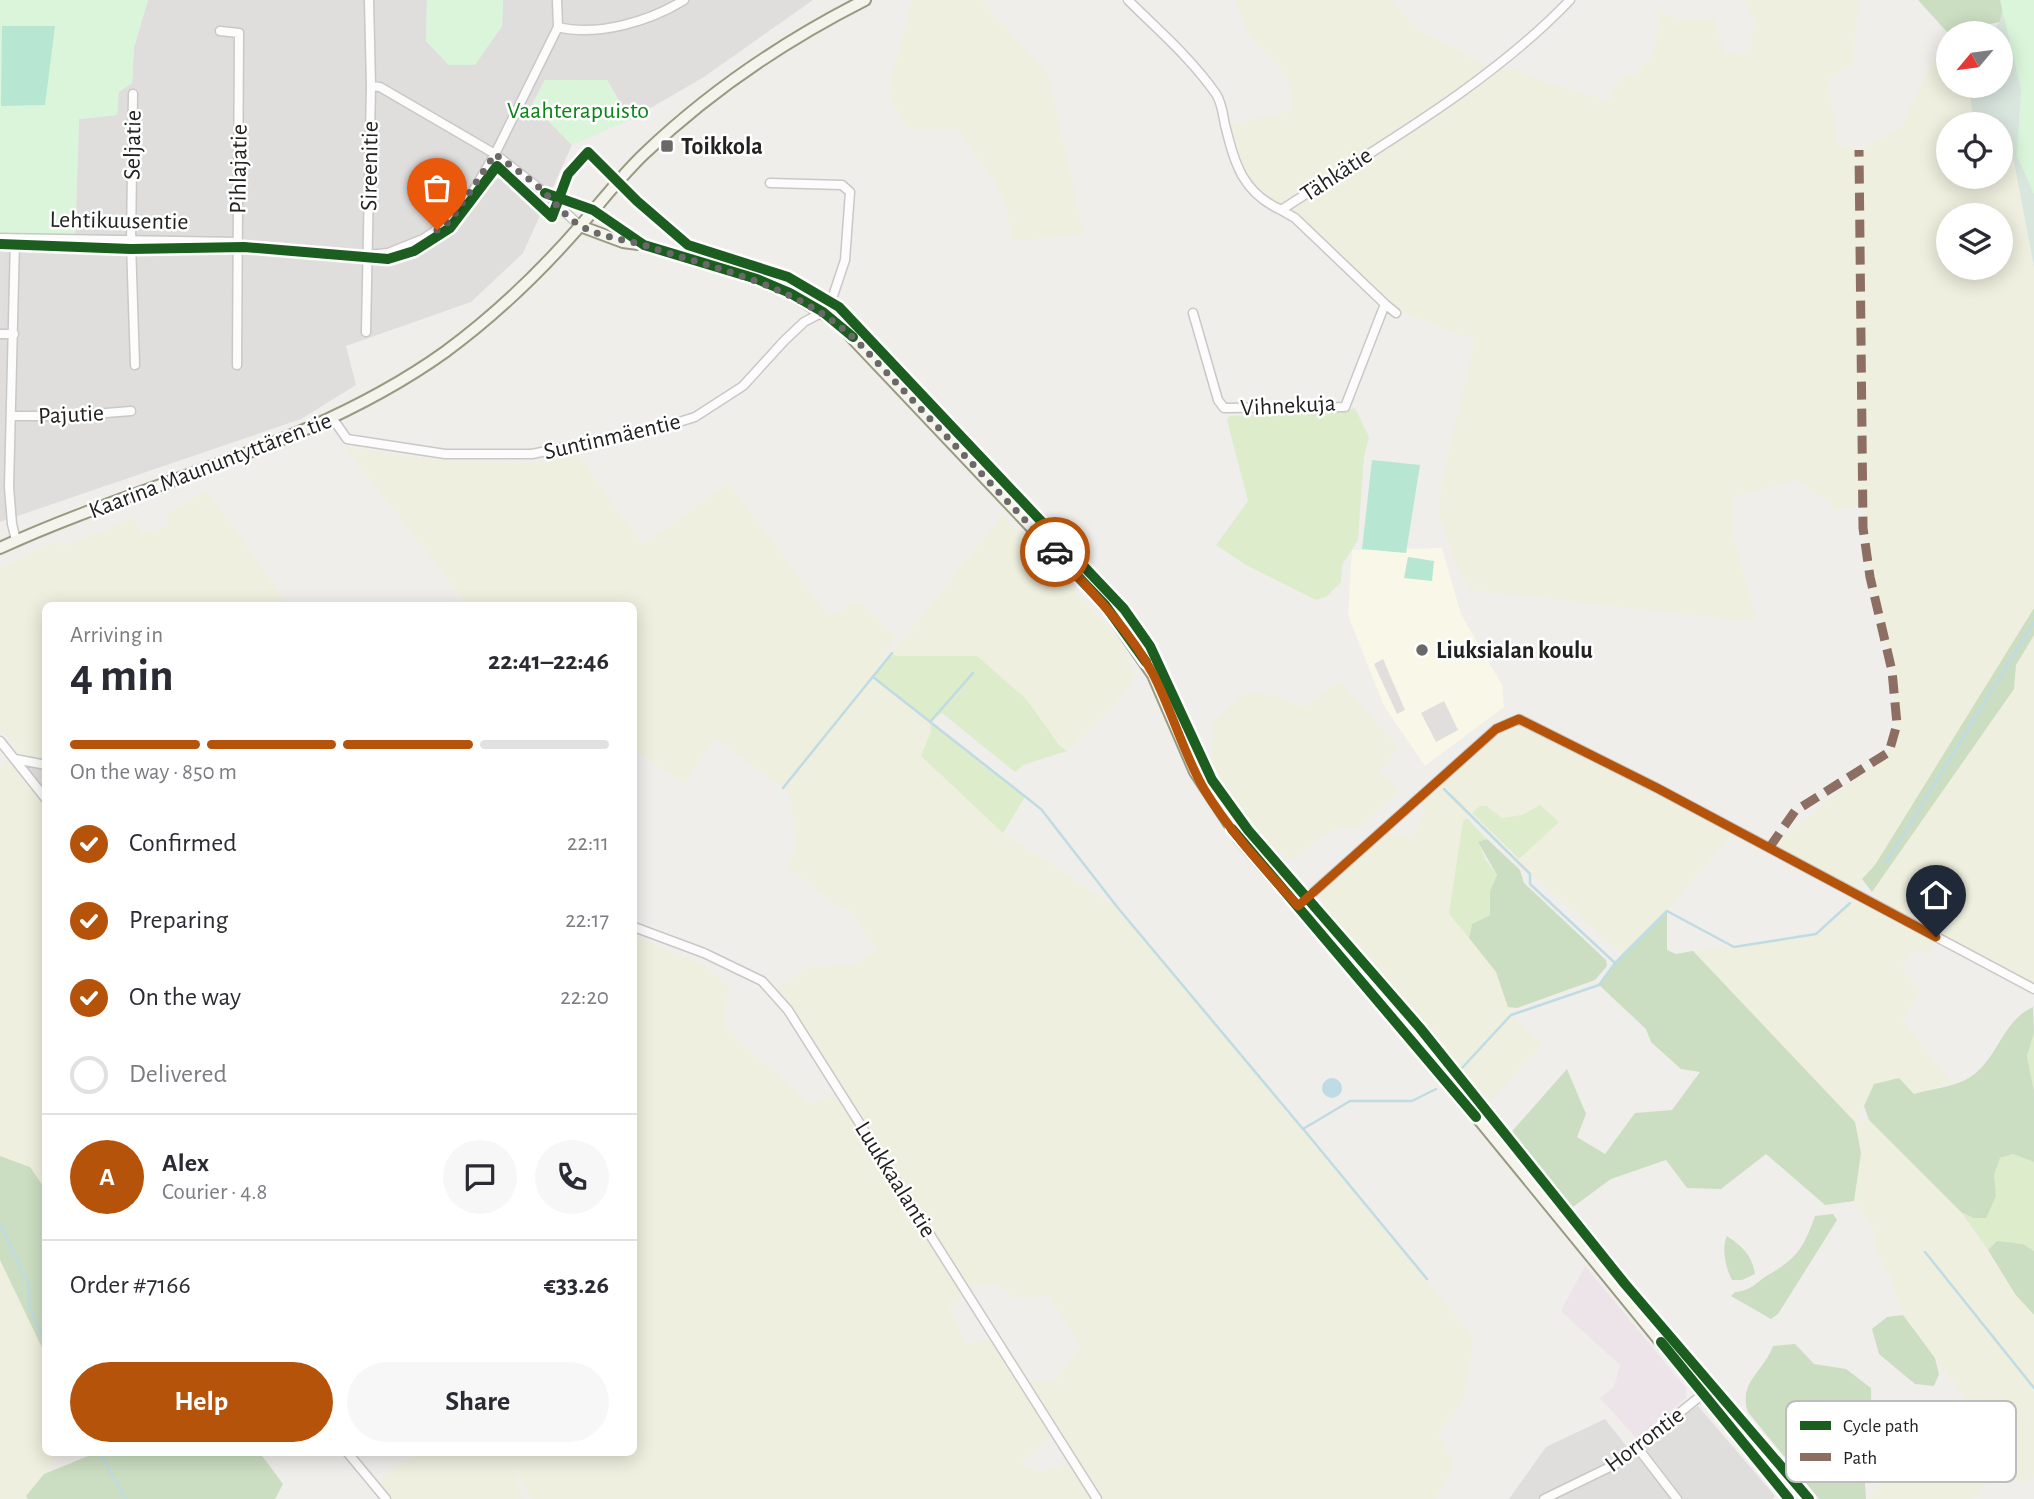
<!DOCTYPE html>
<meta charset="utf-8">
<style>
body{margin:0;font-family:"Alegreya Sans",sans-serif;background:#f7f7f7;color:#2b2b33;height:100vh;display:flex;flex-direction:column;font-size:26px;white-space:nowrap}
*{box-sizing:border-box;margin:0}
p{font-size:23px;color:#7c7c81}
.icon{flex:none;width:38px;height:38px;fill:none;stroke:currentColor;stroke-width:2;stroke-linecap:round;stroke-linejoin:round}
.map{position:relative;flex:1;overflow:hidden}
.panel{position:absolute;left:42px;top:602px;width:595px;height:854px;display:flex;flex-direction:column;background:#fff;border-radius:10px;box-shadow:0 4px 18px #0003}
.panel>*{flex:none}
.needle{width:46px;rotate:241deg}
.controls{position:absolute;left:1936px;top:21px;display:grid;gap:14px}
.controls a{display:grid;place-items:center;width:77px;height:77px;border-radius:50%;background:#fff;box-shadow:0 4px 18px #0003;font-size:35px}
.pin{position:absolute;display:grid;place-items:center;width:60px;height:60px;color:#fff;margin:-72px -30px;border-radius:50% 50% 50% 0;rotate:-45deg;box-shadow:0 0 7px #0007}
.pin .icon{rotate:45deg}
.courier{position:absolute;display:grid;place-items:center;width:70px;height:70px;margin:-35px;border:5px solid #b45309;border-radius:50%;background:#fff;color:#222;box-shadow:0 2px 9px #0007}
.head em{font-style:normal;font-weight:700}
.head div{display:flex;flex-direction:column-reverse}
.head{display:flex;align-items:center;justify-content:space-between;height:119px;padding:0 28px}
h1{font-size:46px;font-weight:700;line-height:52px}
.bar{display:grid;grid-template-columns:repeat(4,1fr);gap:10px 7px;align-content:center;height:84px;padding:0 28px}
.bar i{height:9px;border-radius:5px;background:#e1e1e2}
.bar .on{background:#b45309}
.bar p{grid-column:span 4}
.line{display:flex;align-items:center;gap:18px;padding:0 28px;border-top:2px solid #e1e1e2}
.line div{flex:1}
.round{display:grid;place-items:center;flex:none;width:74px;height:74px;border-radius:37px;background:#f7f7f7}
ol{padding:0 28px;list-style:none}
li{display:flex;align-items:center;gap:21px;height:77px}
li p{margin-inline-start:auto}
li .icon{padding:7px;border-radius:50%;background:#b45309;color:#fff;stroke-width:4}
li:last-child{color:#7c7c81}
li i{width:38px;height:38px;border:4px solid #e1e1e2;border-radius:50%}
.button{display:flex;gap:14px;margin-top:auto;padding:14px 28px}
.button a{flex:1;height:80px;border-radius:42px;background:#b45309;color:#fff;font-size:28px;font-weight:700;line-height:80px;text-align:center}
.button a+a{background:#f7f7f7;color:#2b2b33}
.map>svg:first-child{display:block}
.residential{fill:#dfdedc}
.industrial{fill:#ede4e9}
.education{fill:#f8f7e8}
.farmland{fill:#efefdf;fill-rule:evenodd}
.grass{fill:#ddeccb}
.forest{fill:#cbdec1}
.wetland{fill:#d9e6de}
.park{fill:#daf5da}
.pitch{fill:#b7e6d2}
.parking{fill:#e0dfde}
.water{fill:#bfdbe3}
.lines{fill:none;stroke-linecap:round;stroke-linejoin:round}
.stream{stroke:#bfdbe3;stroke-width:2.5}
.street-casing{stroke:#c9c8c7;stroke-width:11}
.secondary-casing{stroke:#999a82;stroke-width:14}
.street{stroke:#fdfcfc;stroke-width:8}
.secondary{stroke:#f4f4ed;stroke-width:10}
.quiet{stroke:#8d6e63;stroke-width:9;stroke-dasharray:18 9;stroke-linecap:butt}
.cycleway-casing{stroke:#fff;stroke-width:15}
.cycleway{stroke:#1b5e20;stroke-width:10}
.done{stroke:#6a6968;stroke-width:7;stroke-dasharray:0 12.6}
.route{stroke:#b45309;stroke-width:9}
.poi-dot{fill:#6a6968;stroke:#fff;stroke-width:2.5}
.labels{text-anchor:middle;stroke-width:5;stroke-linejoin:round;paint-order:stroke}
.park-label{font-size:24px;fill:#0c8416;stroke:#fff}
.street-label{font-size:24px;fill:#222;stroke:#fff}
.poi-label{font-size:24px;font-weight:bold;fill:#222;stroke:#fff;text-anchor:start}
.key{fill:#fff;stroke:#bdbdbd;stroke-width:2}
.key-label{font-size:19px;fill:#222}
</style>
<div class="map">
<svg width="2034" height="1499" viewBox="0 0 2034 1499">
<rect width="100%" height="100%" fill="#f0eeeb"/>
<path class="residential" d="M 148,0 L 427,0 L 426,41 L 449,65 L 475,64 L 502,26 L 503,0 L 813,0 L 704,77 L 630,120 L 607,80 L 545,80 L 532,104 L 572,145 L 523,253 L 471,302 L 346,346 L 356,385 L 301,419 L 0,522 L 0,238 L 75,240 L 79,119 L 117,115 L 118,92 L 132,83 L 134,47 Z
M 15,759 L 45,765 L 45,799 Z
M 1698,1406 L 1775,1496 L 1772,1499 L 1509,1499 L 1546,1447 L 1605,1419 L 1631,1452 Z"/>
<path class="industrial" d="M 1585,1266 L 1686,1388 L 1686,1398 L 1637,1439 L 1600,1398 L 1614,1387 L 1620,1365 L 1561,1311 Z"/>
<path class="education" d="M 1442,548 L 1461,614 L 1502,685 L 1504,707 L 1425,766 L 1384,706 L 1348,615 L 1352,550 Z"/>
<path class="farmland" d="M 912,0 L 981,0 L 1048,74 L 1084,234 L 1013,241 L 1006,205 L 994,181 L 957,129 L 907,130 L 888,92 Z
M 1235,0 L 1392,0 L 1416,29 L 1456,48 L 1490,70 L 1510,67 L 1546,82 L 1609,101 L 1621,76 L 1639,72 L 1655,51 L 1659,11 L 1681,20 L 1715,18 L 1724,53 L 1750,55 L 1754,18 L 1742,0 L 1859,0 L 1852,66 L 1829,78 L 1837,145 L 1859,150 L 1901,127 L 1947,32 L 1948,86 L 1969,86 L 1974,124 L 1948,124 L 1948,177 L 2000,177 L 2000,137 L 2009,135 L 2034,267 L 2034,608 L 1875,865 L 1862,879 L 1855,897 L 1936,937 L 1930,952 L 1912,952 L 1901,967 L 1921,990 L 1902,1020 L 1952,1083 L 1914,1094 L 1874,1084 L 1856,1122 L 1869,1120 L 1961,1212 L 2015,1294 L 2034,1315 L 2034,1478 L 2024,1484 L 1999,1469 L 1972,1499 L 1866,1499 L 1966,1399 L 1903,1315 L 1890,1276 L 1877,1255 L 1872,1225 L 1854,1201 L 1861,1153 L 1855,1122 L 1693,951 L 1816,934 L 1855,898 L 1769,848 L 1889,752 L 1897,724 L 1892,671 L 1870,577 L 1862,505 L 1838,511 L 1799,480 L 1733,496 L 1734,538 L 1756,619 L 1725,619 L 1471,590 L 1459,574 L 1439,515 L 1441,484 L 1475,340 L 1388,307 L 1242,177 L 1225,125 L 1292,111 L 1287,75 L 1249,36 ZM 1948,215 L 2000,215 L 2000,268 L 1948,268 Z
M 345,447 L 456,462 L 532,463 L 578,454 L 642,545 L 729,483 L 828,616 L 858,601 L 896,635 L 873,677 L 930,722 L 931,732 L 921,757 L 1003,833 L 1118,908 L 1474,1338 L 1463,1403 L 1438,1432 L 1454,1466 L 1436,1499 L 531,1499 L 514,1465 L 522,1499 L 386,1499 L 376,1485 L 416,1453 L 634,1452 L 634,1092 L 637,1088 L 634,1058 L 634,936 L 703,964 L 729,986 L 724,1026 L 809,1104 L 842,1092 L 788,1010 L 778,989 L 808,967 L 854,965 L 877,949 L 851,911 L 835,904 L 786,865 L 796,854 L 790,797 L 783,788 L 715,738 L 683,784 L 634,749 L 634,606 L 468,605 ZM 974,1285 L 1000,1286 L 1015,1298 L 1050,1296 L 1081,1347 L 1057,1379 L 1026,1383 L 997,1338 L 965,1344 L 949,1306 ZM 1055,1431 L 1073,1461 L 1040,1473 L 1021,1463 Z
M 207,490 L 288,605 L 46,606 L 45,765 L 16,759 L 45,799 L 45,1189 L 30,1167 L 0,1156 L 0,769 L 19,751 L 0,728 L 0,569 L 49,543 L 66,546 L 133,518 L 142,533 L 167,527 L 168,514 Z
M 1003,515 L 1123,643 L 1135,679 L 1112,707 L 1067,751 L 1048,731 L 892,653 Z
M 2034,635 L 2034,985 L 1879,901 L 1872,892 L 2014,689 L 2016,665 Z
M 1340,681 L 1399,748 L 1379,771 L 1400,790 L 1360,827 L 1338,828 L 1321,837 L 1291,861 L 1261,836 L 1231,800 L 1211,764 L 1213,722 L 1247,691 L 1280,697 L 1303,708 Z
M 1519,719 L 1735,830 L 1667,911 L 1623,955 L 1516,861 L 1559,822 L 1522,815 L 1501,818 L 1487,806 L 1480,806 L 1463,821 L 1450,914 L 1496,972 L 1511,1015 L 1542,1045 L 1483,1109 L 1462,1079 L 1319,911 L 1324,907 L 1318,887 L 1382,832 L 1412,838 L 1424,815 L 1419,799 L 1496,729 Z
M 0,1260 L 45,1354 L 46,1452 L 53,1453 L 57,1459 L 26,1495 L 28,1499 L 0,1499 Z"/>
<path class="grass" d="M 1355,408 L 1369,437 L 1364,456 L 1358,540 L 1342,565 L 1341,582 L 1326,597 L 1316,600 L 1246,565 L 1216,545 L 1248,501 L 1227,420 L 1229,416 L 1332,413 Z
M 892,653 L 897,656 L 977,656 L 1026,699 L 1060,746 L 1067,751 L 1023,765 L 1015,772 L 942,713 L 930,722 L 1025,797 L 1003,833 L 921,756 L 931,732 L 930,722 L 873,677 Z
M 1540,805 L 1559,822 L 1519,859 L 1472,813 L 1480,806 L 1487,806 L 1502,818 L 1522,815 Z
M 1467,818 L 1487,839 L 1478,842 L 1485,859 L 1497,875 L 1490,891 L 1490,915 L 1472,924 L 1469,938 L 1449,914 L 1463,821 Z
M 2034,1033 L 2034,1091 L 2027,1056 Z
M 2013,1154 L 2034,1162 L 2034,1251 L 2023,1244 L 1997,1242 L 1988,1250 L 1961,1212 L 1973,1218 L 1996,1196 L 1993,1175 L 2000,1158 Z"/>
<path class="forest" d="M 1918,0 L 2005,0 L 2000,22 L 1947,32 Z
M 2034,608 L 2034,635 L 2016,665 L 2014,689 L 1872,892 L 1862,879 L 1875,865 Z
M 1487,839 L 1520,870 L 1524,883 L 1606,960 L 1607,966 L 1595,980 L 1517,1008 L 1508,1007 L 1496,972 L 1469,938 L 1472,924 L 1490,915 L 1490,891 L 1497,875 L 1478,842 Z
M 1667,911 L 1667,950 L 1676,954 L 1693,951 L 1855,1122 L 1861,1153 L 1854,1201 L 1825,1205 L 1766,1154 L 1721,1189 L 1687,1188 L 1666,1160 L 1611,1179 L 1566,1212 L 1506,1138 L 1567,1069 L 1586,1114 L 1577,1137 L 1605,1154 L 1635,1113 L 1672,1110 L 1700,1072 L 1681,1069 L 1651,1042 L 1646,1029 L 1599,985 L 1616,963 Z
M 2033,1007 L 2034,1033 L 2027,1056 L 2034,1091 L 2034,1162 L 2013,1154 L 2000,1158 L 1994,1175 L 1996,1196 L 1986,1218 L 1973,1218 L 1961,1212 L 1869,1120 L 1864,1106 L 1874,1084 L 1899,1078 L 1914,1094 C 1930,1089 1953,1087 1967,1079 C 1997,1063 2002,1020 2033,1007 Z
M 0,1156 L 30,1167 L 45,1189 L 45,1354 L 0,1260 Z
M 1833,1214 L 1837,1220 L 1778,1314 L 1771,1319 L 1731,1296 L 1735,1292 C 1751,1291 1755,1283 1768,1275 C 1797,1259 1804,1247 1815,1216 Z
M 1727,1236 C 1742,1246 1752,1255 1755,1274 L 1742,1280 L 1732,1280 C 1726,1269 1721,1247 1727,1236 Z
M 1997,1241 L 2023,1244 L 2034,1251 L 2034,1315 L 2015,1294 L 1988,1250 Z
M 1903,1315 L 1935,1358 L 1939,1374 L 1934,1386 L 1915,1384 L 1879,1354 L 1872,1329 L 1887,1317 Z
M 1795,1344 L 1814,1364 L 1846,1369 L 1871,1388 L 1872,1437 L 1864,1468 L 1866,1499 L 1819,1499 L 1748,1412 C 1738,1382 1763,1373 1773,1346 Z
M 98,1452 L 260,1453 L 283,1484 L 275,1499 L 28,1499 L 26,1496 L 44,1474 Z"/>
<path class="wetland" d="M 2005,0 L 2034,0 L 2034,267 L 2009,135 L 2000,137 L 2000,124 L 1974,124 L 1969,86 L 2000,86 L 2000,33 L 1989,33 L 2000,22 Z"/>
<path class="park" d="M 0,0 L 148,0 L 134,47 L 132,83 L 119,92 L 117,115 L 79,119 L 75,240 L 0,238 Z
M 427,0 L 503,0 L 502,26 L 475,65 L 449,65 L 426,41 Z
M 2000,0 L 2034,0 L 2034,194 L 2017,156 L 2021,90 Z
M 546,80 L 607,80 L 630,120 L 572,145 L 532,104 Z"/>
<path class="pitch" d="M 2,26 L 55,26 L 45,105 L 1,106 Z
M 1372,460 L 1420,465 L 1406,553 L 1362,549 Z
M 1408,557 L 1434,561 L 1432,581 L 1404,578 Z"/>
<path class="parking" d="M 0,253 L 3,253 L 3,334 L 0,334 Z
M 1383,659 L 1405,710 L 1397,714 L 1374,664 Z
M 1444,701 L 1458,730 L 1436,742 L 1421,713 Z"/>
<path class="water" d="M1322 1088a10 10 0 1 1 20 0a10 10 0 1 1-20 0Z"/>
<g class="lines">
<path class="stream" d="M 873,677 L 1041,809 L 1118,908 L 1303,1129 L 1350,1101 L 1412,1101 L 1436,1089
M 930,722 L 973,673
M 783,788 L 892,653
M 1444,789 L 1530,874 L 1530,884 L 1615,963 L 1667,911 L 1734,947 L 1816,934 L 1850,903
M 1886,863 L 2034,622
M 1462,1068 L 1511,1015 L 1599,985 L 1615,963
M 1304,1130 L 1427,1279
M 0,1224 L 29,1286 L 29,1306 L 46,1343
M 1925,1252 L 2034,1388
M 99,1452 L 126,1499"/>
<defs>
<path id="street" d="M 1128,0 C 1158,30 1192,59 1216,94 C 1222,103 1223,115 1225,125 C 1235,164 1242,192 1281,210 C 1378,147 1490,84 1570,0
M 558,27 C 598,37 650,21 684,0
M 220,31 L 239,33 L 237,365
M 371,86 L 380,87 L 495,154 L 545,193 L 580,226
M 133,94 L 131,243 L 135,365
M 545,193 L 593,210
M 0,238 L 237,242
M 15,239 L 9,487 L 12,524 L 16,540
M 367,255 L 388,253 L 423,239 L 451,220 L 472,193 L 495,154 L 558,27 L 557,0
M 1385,304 L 1396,313
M 1193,313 L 1218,400 L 1224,408 L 1345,407 L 1385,304 L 1295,218 L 1281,210
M 366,332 L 371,86 L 369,0
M 0,334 L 14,334
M 12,416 L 68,416 L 131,411
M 333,419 L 347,439 L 445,454 L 532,454 L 660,428 L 695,417 L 743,386 L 784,341 L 804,322 L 823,312 L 831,302 L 845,260 L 850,192 L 842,185 L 770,183
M 0,741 L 46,799
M 15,759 L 46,765
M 1298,906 L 1496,729 L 1519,719 L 1657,788 L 2034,989
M 634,927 L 704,953 L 762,981 L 788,1010 L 1097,1499
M 1637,1447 L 1677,1499
M 347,1452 L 386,1499
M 1544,1499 L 1616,1464 L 1703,1394"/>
<path id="secondary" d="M 593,210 L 644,245 L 757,279 L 790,293 L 837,322 L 1105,605 L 1153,675 L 1195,772 L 1238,837 L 1458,1094 L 1789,1499
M 580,226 L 623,242 L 638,244
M 0,548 C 148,480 311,448 445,352 C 494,316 541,271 581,225 C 602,201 621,176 644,154 C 710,91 784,41 865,0"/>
</defs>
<use href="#street" class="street-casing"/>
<use href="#secondary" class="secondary-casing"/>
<use href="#street" class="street"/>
<use href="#secondary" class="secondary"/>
<path class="quiet" d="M 1769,848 L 1795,811 L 1889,752 L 1897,724 L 1892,671 L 1870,577 L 1863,528 L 1859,150"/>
<defs>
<path id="cycleway" d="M 545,193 L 593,210 L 644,245 L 757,279 L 790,293 L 823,312 L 853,337
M 0,244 L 131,249 L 244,247 L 388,259 L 414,251 L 450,228 L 497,166 L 552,217 L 568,174 L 588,152 L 637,201 L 688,245 L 788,277 L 839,307 L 1124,609 L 1150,646 L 1212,780 L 1248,830 L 1420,1028 L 1625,1284 L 1809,1499
M 1042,539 L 1105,605 L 1146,662
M 1232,829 L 1476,1117
M 1661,1342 L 1789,1499"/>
</defs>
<use href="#cycleway" class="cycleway-casing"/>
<use href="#cycleway" class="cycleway"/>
</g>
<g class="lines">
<path class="done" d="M 437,230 L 451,220 L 495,154 C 512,167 531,179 546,194 C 557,205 567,218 581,226 C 602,238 625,239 647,246 C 722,271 798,285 858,342 L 1055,552"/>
<path class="route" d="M 1055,552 C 1090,590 1127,627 1152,672 C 1172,710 1183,753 1204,789 C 1230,832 1265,869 1298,906 L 1496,729 L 1519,719 L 1657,788 L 1936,937"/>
</g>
<g class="poi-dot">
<rect x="660" y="139" width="14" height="14" rx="3.5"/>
<circle cx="1422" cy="650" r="7"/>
</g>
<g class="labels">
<g class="park-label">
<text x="578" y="118">Vaahterapuisto</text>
</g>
<g class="street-label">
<text transform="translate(132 145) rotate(-89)" y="8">Seljatie</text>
<text transform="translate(369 166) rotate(-89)" y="8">Sireenitie</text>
<text transform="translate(238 169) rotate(-89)" y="8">Pihlajatie</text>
<text transform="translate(1336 174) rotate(-33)" y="8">Tähkätie</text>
<text transform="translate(119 220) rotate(1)" y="8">Lehtikuusentie</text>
<text transform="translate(1288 405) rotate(-3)" y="8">Vihnekuja</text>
<text transform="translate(71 414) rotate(-3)" y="8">Pajutie</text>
<text transform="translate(612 436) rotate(-13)" y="8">Suntinmäentie</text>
<text transform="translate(210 465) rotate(-21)" y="8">Kaarina Maununtyttären tie</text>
<text transform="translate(896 1179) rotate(58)" y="8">Luukkaalantie</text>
<text transform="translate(1644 1439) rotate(-37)" y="8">Horrontie</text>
</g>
<g class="poi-label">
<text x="681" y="154">Toikkola</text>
<text x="1436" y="658">Liuksialan koulu</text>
</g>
</g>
<rect x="1786" y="1401" width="230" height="81" rx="10" class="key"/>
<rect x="1800" y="1421" width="31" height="9" fill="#1b5e20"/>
<rect x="1800" y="1453" width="31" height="8" fill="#8d6e63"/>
<g class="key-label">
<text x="1843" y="1432">Cycle path</text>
<text x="1843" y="1464">Path</text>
</g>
</svg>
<div class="controls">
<a><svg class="needle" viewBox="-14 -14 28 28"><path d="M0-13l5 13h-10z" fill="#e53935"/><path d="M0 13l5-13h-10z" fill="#7c7c81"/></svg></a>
<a><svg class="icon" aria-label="locate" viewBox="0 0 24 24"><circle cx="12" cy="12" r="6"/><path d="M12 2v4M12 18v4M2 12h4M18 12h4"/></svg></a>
<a><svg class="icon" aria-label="layers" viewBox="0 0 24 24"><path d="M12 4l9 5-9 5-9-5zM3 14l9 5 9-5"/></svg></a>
</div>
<div class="pin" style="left:437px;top:230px;background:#ea580c"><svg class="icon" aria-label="bag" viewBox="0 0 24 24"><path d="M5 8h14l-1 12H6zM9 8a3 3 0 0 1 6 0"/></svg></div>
<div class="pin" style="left:1936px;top:937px;background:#1f2937"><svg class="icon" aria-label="home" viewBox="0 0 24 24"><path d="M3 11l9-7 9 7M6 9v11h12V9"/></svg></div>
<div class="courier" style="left:1055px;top:552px"><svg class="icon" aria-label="car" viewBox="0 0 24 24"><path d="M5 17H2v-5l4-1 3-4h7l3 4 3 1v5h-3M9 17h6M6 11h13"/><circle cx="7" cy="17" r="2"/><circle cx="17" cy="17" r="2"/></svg></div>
<section class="panel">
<div class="head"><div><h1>4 min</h1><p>Arriving in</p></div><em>22:41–22:46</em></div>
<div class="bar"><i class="on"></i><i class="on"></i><i class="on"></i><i></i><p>On the way · 850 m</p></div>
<ol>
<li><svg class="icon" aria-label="check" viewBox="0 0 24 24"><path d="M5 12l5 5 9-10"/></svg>Confirmed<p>22:11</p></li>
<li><svg class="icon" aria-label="check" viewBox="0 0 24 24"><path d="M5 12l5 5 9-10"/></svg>Preparing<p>22:17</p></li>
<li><svg class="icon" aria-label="check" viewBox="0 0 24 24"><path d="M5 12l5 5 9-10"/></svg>On the way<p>22:20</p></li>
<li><i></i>Delivered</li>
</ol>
<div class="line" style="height:126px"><b class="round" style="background:#b45309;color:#fff">A</b><div><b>Alex</b><p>Courier · 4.8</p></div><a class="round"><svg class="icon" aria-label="chat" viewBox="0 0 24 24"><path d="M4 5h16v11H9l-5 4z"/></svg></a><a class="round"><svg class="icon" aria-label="phone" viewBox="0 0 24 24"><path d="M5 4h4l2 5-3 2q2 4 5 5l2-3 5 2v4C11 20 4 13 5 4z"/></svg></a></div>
<div class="line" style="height:91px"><div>Order #7166</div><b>€33.26</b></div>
<div class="button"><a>Help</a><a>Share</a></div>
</section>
</div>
